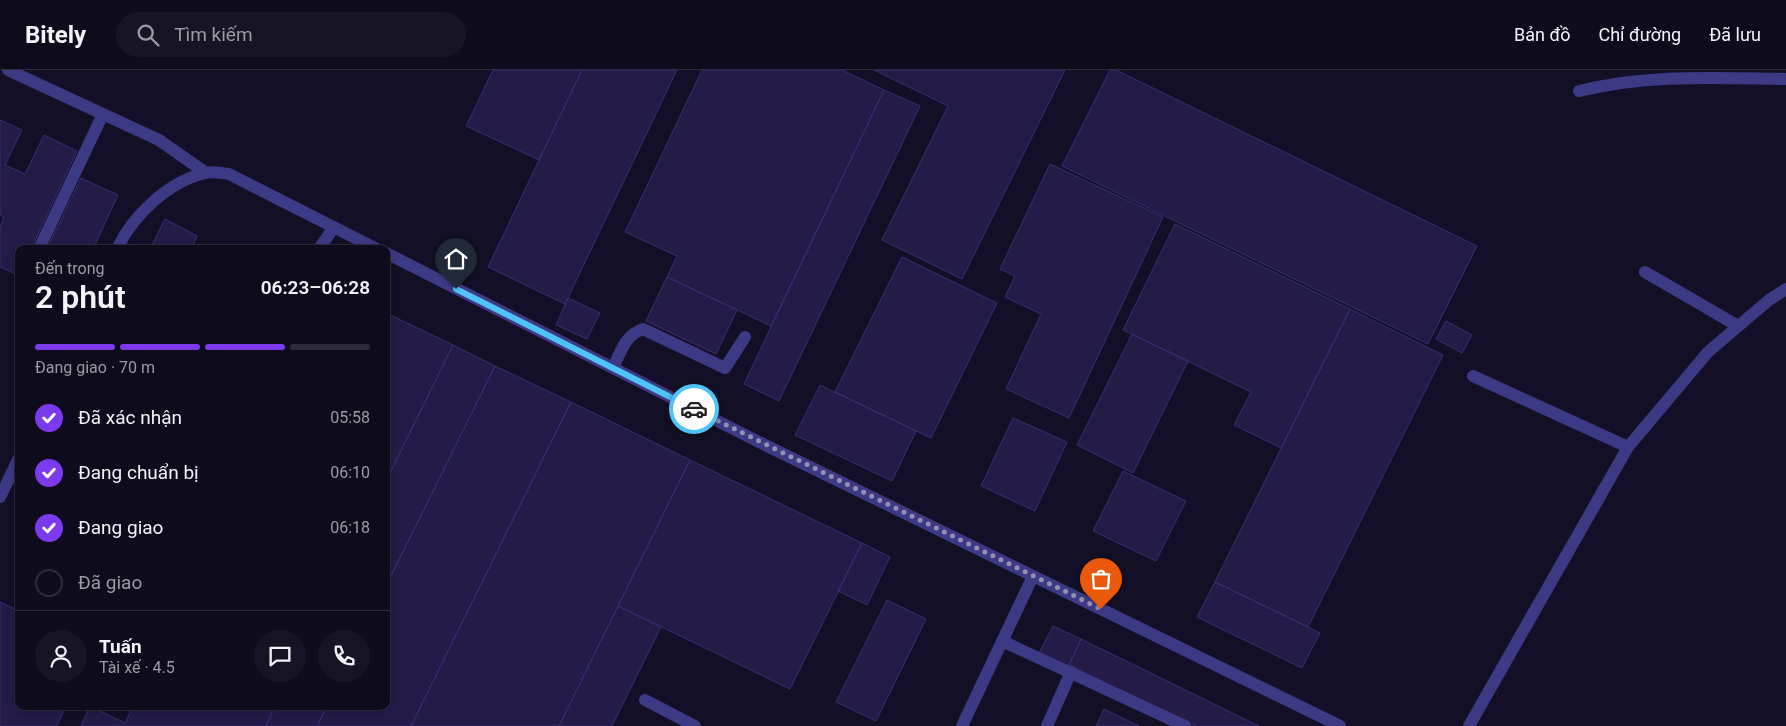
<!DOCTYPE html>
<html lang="vi">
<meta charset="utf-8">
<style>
body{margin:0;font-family:Roboto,sans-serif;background:#171425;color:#f1f3f6;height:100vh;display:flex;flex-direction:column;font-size:19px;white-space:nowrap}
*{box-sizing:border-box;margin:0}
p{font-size:16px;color:#9b9ba3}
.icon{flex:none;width:28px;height:28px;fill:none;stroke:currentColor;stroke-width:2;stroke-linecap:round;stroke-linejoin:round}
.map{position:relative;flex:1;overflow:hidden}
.drawer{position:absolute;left:15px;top:175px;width:375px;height:465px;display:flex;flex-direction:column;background:#0e0b1c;border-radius:10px;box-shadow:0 2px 8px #0003,0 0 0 1px #2e2b3b}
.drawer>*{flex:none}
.pin{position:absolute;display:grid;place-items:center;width:42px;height:42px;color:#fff;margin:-51px -21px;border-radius:50% 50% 50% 0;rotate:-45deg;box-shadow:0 0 5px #0007}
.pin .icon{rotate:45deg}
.courier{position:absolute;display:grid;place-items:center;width:50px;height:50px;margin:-25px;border:4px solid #4fc3f7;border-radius:50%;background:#fff;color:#222;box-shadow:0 1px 6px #0007}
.head em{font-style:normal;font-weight:600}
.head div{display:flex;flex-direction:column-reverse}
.head{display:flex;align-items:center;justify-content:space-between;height:85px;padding:0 20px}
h1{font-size:32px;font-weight:600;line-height:38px}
.bar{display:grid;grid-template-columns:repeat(4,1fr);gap:8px 5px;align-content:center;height:60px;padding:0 20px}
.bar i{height:6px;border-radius:4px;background:#2e2b3b}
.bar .active{background:#7c3aed}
.bar p{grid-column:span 4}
.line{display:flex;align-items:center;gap:12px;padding:0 20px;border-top:1px solid #2e2b3b}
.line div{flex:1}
.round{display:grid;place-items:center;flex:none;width:52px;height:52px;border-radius:26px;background:#171425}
ol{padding:0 20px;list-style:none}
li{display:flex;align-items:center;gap:15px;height:55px}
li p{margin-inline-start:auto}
li .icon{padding:5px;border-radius:50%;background:#7c3aed;color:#fff;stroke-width:4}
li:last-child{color:#9b9ba3}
li i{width:28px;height:28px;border:2px solid #2e2b3b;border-radius:50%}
header{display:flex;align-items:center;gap:30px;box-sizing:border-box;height:70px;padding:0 25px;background:#0e0b1c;border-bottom:1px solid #2e2b3b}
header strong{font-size:24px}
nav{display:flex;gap:28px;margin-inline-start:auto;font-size:18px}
.search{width:350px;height:45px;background:#171425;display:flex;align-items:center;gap:12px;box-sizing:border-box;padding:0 18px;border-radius:28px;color:#9b9ba3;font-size:19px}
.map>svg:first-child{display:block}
.building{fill:#241b47;stroke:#3b2d73}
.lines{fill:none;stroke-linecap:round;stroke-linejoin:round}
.minor{stroke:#3d3a85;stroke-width:12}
.done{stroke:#948fb3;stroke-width:5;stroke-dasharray:0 9}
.route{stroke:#4fc3f7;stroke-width:6}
</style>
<header>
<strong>Bitely</strong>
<div class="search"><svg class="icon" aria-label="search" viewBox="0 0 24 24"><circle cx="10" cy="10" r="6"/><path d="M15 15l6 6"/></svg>Tìm kiếm</div>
<nav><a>Bản đồ</a><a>Chỉ đường</a><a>Đã lưu</a></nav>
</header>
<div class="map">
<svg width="1786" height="656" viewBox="0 0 1786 656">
<rect width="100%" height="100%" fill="#130f26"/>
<path class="building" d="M 493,0 L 582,0 L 539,90 L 466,56 Z
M 582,0 L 677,0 L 565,234 L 488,197 Z
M 702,0 L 842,0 L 884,20 L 771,256 L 667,207 L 677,186 L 625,162 Z
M 874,0 L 1065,0 L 962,209 L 882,170 L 948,36 Z
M 1110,0 L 1116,0 L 1477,176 L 1428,274 L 1062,96 Z
M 884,20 L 920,36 L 779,331 L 744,314 Z
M 0,50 L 22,60 L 5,95 L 25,104 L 44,65 L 77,81 L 31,179 L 19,179 L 18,205 L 0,197 L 0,156 L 4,147 L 0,145 Z
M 1050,94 L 1163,147 L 1069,348 L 1006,319 L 1041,244 L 1005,227 L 1015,206 L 1000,199 Z
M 81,108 L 118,125 L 93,179 L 47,179 Z
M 165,149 L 197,166 L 191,179 L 150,179 Z
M 1175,154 L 1350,239 L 1281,378 L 1234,355 L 1251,322 L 1123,260 Z
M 902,187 L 997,233 L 931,368 L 835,322 Z
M 667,207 L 737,240 L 716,284 L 646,251 Z
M 568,228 L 600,243 L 587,269 L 556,255 Z
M 1350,239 L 1443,285 L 1308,557 L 1215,512 Z
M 386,243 L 453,275 L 386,411 Z
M 1446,251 L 1472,265 L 1462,283 L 1436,269 Z
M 1132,264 L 1188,291 L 1133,403 L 1077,375 Z
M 453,275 L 495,296 L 386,516 L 386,411 Z
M 495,296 L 571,332 L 411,656 L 317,656 L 327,636 L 386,636 L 386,516 Z
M 820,315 L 916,361 L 892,411 L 795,365 Z
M 571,332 L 690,390 L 559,656 L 411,656 Z
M 1013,348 L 1067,372 L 1035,441 L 981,416 Z
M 690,390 L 862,473 L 790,619 L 618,536 Z
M 1123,401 L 1186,431 L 1156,491 L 1093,461 Z
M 862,473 L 890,487 L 867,535 L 838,521 Z
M 1215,512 L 1320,563 L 1302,598 L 1197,547 Z
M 887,530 L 926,549 L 876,651 L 836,632 Z
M 0,532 L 19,541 L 19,636 L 66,636 L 57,656 L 0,656 Z
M 618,536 L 661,557 L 612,656 L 559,656 Z
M 1053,556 L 1081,569 L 1068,597 L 1039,583 Z
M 1081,569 L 1259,656 L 1195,656 L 1069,595 Z
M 90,636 L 125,653 L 133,636 L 275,636 L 266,656 L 81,656 Z
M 275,636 L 327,636 L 317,656 L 266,656 Z
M 1104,639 L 1139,656 L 1096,656 Z"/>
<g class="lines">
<path class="minor" d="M 8,0 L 159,70 L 206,103
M 1579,21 C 1649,4 1714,8 1786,9
M 39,179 L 103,44
M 117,179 C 133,145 168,112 205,103 C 212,101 221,103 229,104 L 377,179
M 319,179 L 334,157
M 386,183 L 759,372 L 1340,656
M 1645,202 L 1738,256
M 613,298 C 620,283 626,264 643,259 L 725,298 L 745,267
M 1473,306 L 1628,377
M 0,427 L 19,388
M 1002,571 L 1185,656
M 645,630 L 695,656
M 962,656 L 1033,506
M 1047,656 L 1071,602
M 1469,656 L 1628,377 L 1708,282 L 1769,230 L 1786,219"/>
</g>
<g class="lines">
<path class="done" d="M 694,339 L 1101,539"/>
<path class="route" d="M 456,219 L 694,339"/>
</g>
</svg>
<div class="pin" style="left:1101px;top:539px;background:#ea580c"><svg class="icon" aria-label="bag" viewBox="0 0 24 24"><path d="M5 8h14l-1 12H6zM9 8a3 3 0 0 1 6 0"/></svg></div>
<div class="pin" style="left:456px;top:219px;background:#1f2937"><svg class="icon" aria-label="home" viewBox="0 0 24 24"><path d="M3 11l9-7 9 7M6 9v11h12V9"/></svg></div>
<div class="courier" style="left:694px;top:339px"><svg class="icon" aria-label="car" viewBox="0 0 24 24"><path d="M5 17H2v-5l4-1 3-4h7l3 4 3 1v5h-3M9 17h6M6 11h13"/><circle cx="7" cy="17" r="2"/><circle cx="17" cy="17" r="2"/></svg></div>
<section class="drawer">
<div class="head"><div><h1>2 phút</h1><p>Đến trong</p></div><em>06:23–06:28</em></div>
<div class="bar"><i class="active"></i><i class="active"></i><i class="active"></i><i></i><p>Đang giao · 70 m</p></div>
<ol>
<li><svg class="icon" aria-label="check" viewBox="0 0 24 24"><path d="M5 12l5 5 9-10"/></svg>Đã xác nhận<p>05:58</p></li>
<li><svg class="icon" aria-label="check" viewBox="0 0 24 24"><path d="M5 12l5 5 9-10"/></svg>Đang chuẩn bị<p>06:10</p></li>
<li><svg class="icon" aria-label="check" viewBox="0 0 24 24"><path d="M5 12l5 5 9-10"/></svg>Đang giao<p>06:18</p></li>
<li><i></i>Đã giao</li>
</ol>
<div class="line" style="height:90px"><a class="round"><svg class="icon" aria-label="person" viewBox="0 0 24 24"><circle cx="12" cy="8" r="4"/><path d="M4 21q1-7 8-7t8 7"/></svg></a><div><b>Tuấn</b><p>Tài xế · 4.5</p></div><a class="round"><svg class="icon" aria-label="chat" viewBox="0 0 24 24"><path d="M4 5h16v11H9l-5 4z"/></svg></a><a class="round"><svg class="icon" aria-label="phone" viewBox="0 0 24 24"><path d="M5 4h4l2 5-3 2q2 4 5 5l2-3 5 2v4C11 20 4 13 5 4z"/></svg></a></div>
</section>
</div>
